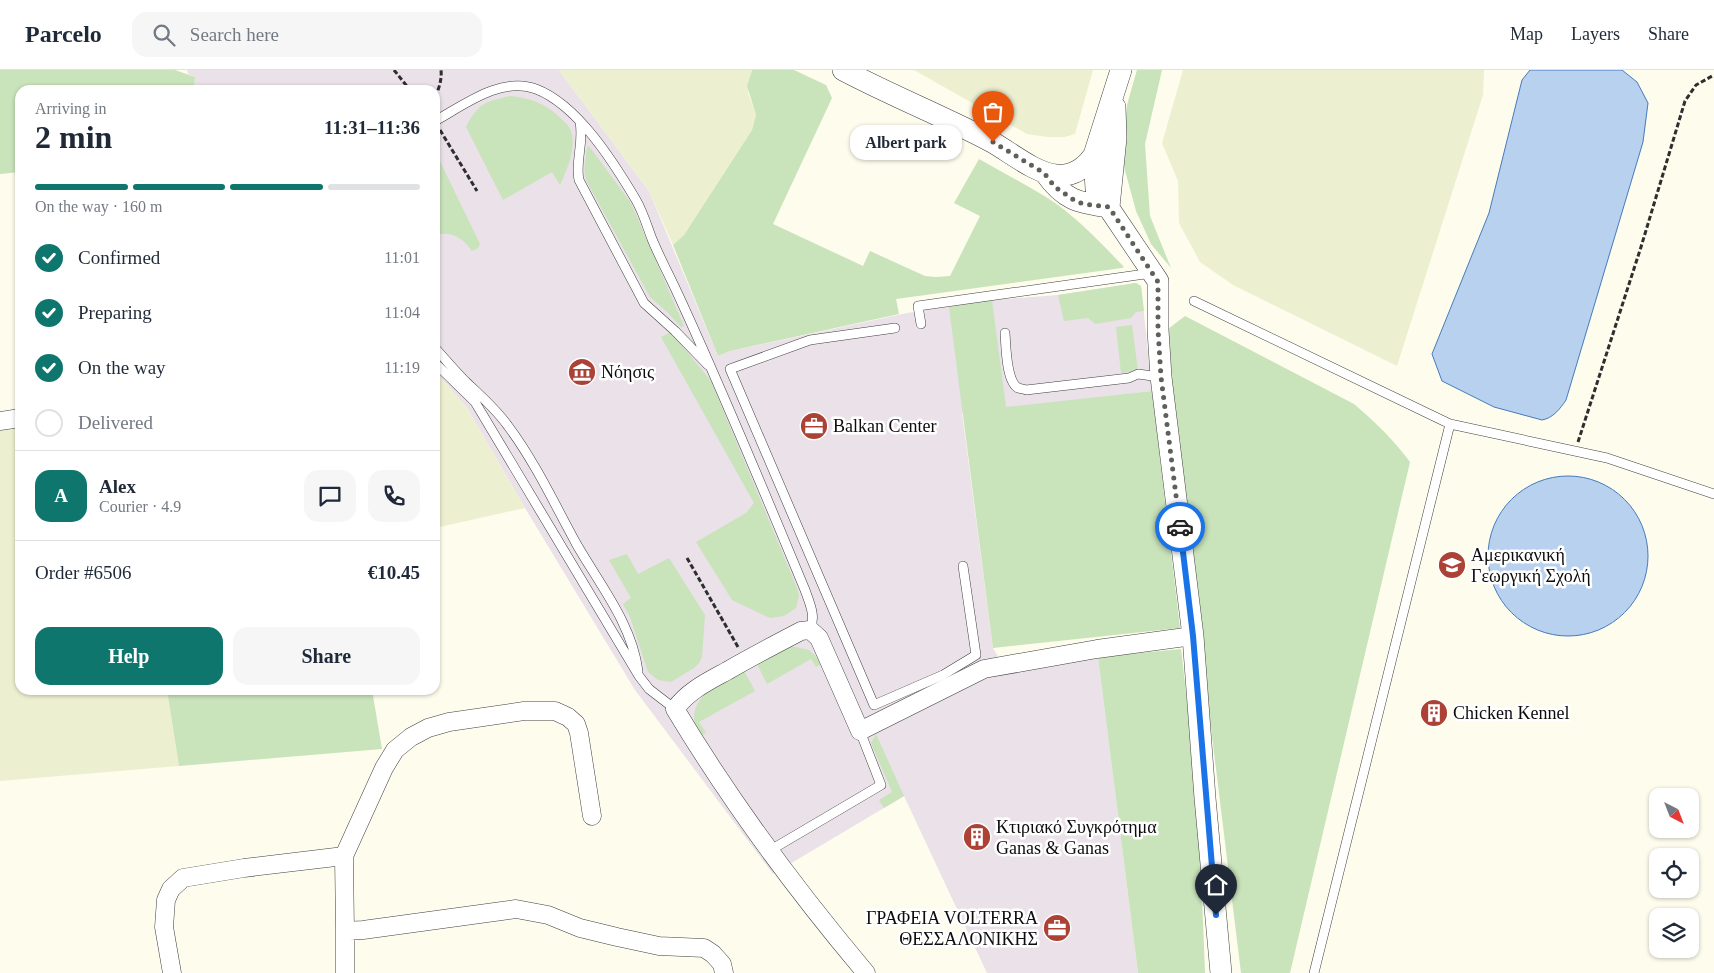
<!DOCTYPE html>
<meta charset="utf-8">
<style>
body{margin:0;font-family:"Times New Roman",serif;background:#f6f6f7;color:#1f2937;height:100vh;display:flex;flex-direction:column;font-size:19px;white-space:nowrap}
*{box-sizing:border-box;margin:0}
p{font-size:16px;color:#747a83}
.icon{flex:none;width:28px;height:28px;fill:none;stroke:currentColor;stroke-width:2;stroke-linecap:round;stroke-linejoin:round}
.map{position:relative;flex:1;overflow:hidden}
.sheet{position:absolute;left:15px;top:15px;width:425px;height:610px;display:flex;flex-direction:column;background:#fff;border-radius:15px;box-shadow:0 1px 4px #0004}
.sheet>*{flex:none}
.needle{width:32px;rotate:138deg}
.fabs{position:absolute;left:1649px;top:718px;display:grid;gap:10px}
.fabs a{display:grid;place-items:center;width:50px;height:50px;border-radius:10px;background:#fff;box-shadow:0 1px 4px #0004;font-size:25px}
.pin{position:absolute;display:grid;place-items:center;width:42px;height:42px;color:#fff;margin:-51px -21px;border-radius:50% 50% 50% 0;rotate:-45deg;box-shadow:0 0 5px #0007}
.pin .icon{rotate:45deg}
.courier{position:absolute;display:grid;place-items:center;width:50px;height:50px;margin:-25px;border:4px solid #1a73e8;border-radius:50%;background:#fff;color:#222;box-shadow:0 1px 6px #0007}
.bubble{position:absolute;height:35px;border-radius:15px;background:#fff;box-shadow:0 1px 4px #0004;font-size:16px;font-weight:700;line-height:35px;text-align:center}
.head em{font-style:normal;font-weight:700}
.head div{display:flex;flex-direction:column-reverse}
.head{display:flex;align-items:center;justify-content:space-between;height:85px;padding:0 20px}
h1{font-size:32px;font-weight:700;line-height:38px}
.bar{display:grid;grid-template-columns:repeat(4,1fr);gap:8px 5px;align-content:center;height:60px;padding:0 20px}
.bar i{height:6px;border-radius:4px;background:#e0e1e3}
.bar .selected{background:#0f766e}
.bar p{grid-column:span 4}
.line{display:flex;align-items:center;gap:12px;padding:0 20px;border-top:1px solid #e0e1e3}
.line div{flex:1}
.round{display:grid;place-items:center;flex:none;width:52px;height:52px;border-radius:15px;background:#f6f6f7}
ol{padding:0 20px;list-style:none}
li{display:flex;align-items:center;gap:15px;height:55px}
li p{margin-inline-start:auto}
li .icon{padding:5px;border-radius:50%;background:#0f766e;color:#fff;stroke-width:4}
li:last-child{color:#747a83}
li i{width:28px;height:28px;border:2px solid #e0e1e3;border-radius:50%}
.cta{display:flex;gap:10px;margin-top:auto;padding:10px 20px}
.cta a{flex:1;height:58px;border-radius:15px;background:#0f766e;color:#fff;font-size:20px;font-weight:700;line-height:58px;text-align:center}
.cta a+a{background:#f6f6f7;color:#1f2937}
header{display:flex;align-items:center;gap:30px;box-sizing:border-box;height:70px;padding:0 25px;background:#fff;border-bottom:1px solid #e0e1e3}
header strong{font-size:24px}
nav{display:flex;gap:28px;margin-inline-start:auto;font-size:18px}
.search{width:350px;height:45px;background:#f6f6f7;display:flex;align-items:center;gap:12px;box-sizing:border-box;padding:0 18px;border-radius:15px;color:#747a83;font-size:19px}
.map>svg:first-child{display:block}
.industrial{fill:#eae1e9}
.farmland{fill:#edf0d0}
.green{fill:#c9e3bb}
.water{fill:#b7d1ee;stroke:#477bbc}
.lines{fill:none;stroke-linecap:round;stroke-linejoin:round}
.service-casing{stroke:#3f3f3f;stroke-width:10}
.minor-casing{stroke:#3f3f3f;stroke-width:19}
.tertiary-casing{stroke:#3f3f3f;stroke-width:22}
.path{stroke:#2e2e2e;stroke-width:3;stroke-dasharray:5 2.5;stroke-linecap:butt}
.service{stroke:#fff;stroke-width:9}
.minor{stroke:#fff;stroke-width:18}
.tertiary{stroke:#fff;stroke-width:21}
.done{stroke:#60605b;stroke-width:5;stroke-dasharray:0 9}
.route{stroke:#1a73e8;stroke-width:6}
.labels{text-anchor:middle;stroke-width:5;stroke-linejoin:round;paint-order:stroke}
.poi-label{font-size:18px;fill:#0c0c0c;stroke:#fff;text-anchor:start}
</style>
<header>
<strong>Parcelo</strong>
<div class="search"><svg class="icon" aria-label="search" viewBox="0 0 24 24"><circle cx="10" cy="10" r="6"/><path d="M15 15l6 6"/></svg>Search here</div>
<nav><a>Map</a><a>Layers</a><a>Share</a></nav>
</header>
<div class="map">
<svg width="1714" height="903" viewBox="0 0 1714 903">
<rect width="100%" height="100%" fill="#fdfced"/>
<path class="industrial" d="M 187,0 L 559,0 L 649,121 L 718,286 L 730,281 L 907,243 L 992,230 L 1058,225 L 1136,213 L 1141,216 L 1152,321 L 962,343 L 993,578 L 1002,593 L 1098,587 L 1138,903 L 987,903 L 904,726 L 773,804 L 635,620 L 525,438 L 467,338 L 448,316 L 435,303 L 435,20 L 194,20 L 195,7 L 188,4 Z"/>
<path class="farmland" d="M 559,0 L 752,0 L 749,9 L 748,23 L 756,45 L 752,60 L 684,165 L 673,175 L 649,121 Z
M 914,0 L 1093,0 L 1075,64 L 1065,67 L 1047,67 L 1027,64 Z
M 1183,0 L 1484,0 L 1483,25 L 1397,296 L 1233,215 L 1200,192 L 1179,153 L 1178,111 L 1162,73 Z
M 435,303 L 448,316 L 467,338 L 525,438 L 435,458 Z
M 20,355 L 20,620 L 167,620 L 179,696 L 0,711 L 0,357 Z"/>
<path class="green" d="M 0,0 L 175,0 L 195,7 L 194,20 L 20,20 L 20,102 L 0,104 Z
M 752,0 L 794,0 L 826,15 L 832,28 L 773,154 L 863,196 L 870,181 L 925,206 L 936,207 L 950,206 L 980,146 L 954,133 L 979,89 C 1002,102 1025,114 1046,127 C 1076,146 1100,172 1124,197 L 1122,198 L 896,229 L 899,244 L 730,281 L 718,286 L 673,175 L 684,165 L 752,60 L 756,45 L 747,16 Z
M 1137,0 L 1162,0 L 1145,74 L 1150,146 L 1171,198 L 1151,174 L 1136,141 L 1123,93 L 1124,62 L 1127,35 Z
M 510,26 C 528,28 542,32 556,44 C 561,49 567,53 570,59 C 578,75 567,100 560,115 L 552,102 L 503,130 L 466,57 C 478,33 485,32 510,26 Z
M 589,76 L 631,133 L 684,256 L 681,257 L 667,242 L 650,227 L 587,112 C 582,101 586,89 587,77 Z
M 435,81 L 480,174 L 478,178 L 472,181 C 462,167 451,161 435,165 Z
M 1136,213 L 1141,216 L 1144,241 L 1136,242 L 1131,248 L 1095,254 L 1088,248 L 1064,251 L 1058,225 Z
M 992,230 L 1006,337 L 1152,321 L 1180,558 L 993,578 L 949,237 Z
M 1185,246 L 1354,334 C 1375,352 1394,370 1410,392 L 1290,903 L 1241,903 L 1179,396 L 1168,259 Z
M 1132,255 L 1138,301 L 1121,303 L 1116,257 Z
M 671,262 L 711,311 L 797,518 L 799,526 L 796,538 L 784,546 L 770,548 L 732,530 L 696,472 L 746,443 L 754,433 L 661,267 Z
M 627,484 L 638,504 L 669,488 L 705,545 L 702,587 L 699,593 L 694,598 L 671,612 L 658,610 L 648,602 L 630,547 L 623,534 L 631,528 L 609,490 Z
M 791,576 L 809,580 L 823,593 L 816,597 L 811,589 L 767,614 L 756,592 Z
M 1181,579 L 1198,727 L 1205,903 L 1138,903 L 1098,587 Z
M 743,599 L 755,621 L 699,652 L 706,663 L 700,666 C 679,631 719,613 743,599 Z
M 167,620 L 372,620 L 382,679 L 179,696 Z
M 876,664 L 904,726 L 884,738 L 879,730 L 892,722 L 871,673 Z"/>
<path class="water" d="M 1530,0 L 1622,0 L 1637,12 L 1648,33 L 1643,72 L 1566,330 C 1560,339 1553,348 1542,350 L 1494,337 L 1442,311 L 1432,284 L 1489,143 L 1522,10 Z
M1488 486a80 80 0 1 1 160 0a80 80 0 1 1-160 0Z"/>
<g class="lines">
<defs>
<path id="service" d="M 435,51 C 464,35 501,6 536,19 C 578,35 614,93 636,130 C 643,142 647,156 652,169 C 659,186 668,203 676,220 C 722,319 763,419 805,520 C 810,534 816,546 810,560
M 580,52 C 584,74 575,91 579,110 L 644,233 L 675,261 L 708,295
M 1194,231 L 1450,354 L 1607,388 L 1714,424
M 921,254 L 918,236 L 1152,203
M 895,258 L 810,270 L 730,299 L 874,635 L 943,605 L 976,585 L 963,496
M 1005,263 C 1006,276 1006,311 1018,318 C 1021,319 1024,319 1026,320 L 1129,308 L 1138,304 L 1160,307
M 435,278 C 445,289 455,301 466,312 C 481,326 496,339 508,356 C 535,392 555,435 577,475 C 600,515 632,554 638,601
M 435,293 L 475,332 L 639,606 L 649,619 L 675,639
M 769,781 L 881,715 L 860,661
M 1314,903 L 1450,354"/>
<path id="minor" d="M 0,351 L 20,348
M 345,861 L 344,786 L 384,698 L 395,680 L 411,667 L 428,658 L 449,652 L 524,641 L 555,641 L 568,647 L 576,654 L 579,663 L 592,746
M 172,903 L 164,857 L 166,830 L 171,819 L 183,808 L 244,798 L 344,786
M 345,903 L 345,861 L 363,860 L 516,839 L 548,845 L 580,858 L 617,867 L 659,876 L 704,878 L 713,884 L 722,894 L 724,903
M 866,903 C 796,820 731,732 675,639 C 688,621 707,612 727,601 C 751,587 776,574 801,561 L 810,560 L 819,568 L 860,661 L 984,599 L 1097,579 L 1193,566"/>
<path id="tertiary" d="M 843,0 C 892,26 943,46 992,72 C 1010,82 1035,103 1056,105 C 1073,107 1085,98 1094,85
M 1121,0 L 1094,85 L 1096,119 L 1158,211 L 1158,260 L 1161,307 L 1193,566 L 1205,728 L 1221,903
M 1045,103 C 1064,130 1078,133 1109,137
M 1109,137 L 1116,68 L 1115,37"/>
</defs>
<use href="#service" class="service-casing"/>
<use href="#minor" class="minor-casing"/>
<use href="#tertiary" class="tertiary-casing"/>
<path class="path" d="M 394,0 L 410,20
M 435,27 C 439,19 442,9 441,0
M 440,60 L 477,121
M 1578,372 L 1641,177 L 1685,31 L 1696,15 L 1714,5
M 687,488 L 738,577"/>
<use href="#service" class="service"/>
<use href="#minor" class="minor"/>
<use href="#tertiary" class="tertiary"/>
</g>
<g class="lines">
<path class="done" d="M 993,72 L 1044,103 L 1055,117 L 1074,130 L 1083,134 L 1109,137 L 1158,212 L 1158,260 L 1161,307 L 1180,457"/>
<path class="route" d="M 1180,457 L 1193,566 L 1216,845"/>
</g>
<defs>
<symbol id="museum-disc" viewBox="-11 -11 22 22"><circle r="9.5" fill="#ab4235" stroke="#fff"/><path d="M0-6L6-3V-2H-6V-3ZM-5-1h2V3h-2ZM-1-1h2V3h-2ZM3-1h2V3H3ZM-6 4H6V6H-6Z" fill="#fff"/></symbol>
<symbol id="office-disc" viewBox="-11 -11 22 22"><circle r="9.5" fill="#ab4235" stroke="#fff"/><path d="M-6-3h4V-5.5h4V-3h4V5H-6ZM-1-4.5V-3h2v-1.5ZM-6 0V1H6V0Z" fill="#fff"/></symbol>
<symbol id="university-disc" viewBox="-11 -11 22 22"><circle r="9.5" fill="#ab4235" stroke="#fff"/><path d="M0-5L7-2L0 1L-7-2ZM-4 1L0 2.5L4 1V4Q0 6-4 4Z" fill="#fff"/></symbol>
<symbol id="building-disc" viewBox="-11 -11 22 22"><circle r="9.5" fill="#ab4235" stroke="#fff"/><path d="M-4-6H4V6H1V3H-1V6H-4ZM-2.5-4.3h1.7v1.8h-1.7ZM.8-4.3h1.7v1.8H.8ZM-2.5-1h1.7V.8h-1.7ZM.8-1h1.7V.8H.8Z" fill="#fff"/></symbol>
</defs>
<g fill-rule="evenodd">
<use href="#museum-disc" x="566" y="286" width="32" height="32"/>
<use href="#office-disc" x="798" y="340" width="32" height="32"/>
<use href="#university-disc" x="1436" y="479" width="32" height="32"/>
<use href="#building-disc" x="1418" y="627" width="32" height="32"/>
<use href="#building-disc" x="961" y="751" width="32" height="32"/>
<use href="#office-disc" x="1041" y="842" width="32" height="32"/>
</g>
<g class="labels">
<g class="poi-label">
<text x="601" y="308">Νόησις</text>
<text x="833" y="362">Balkan Center</text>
<text x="1471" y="491">Αμερικανική<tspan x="1471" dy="21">Γεωργική Σχολή</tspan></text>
<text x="1453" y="649">Chicken Kennel</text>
<text x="996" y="763">Κτιριακό Συγκρότημα<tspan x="996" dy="21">Ganas &amp; Ganas</tspan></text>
<text x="1038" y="854" text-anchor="end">ΓΡΑΦΕΙΑ VOLTERRA<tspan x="1038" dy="21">ΘΕΣΣΑΛΟΝΙΚΗΣ</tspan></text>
</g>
</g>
</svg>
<div class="fabs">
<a><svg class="needle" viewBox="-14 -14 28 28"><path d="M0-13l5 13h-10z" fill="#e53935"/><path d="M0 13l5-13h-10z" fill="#747a83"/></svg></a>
<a><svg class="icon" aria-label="locate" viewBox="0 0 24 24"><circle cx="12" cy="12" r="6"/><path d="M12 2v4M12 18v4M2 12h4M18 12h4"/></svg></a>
<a><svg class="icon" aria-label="layers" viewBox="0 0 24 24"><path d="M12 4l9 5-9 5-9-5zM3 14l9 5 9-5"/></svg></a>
</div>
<div class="pin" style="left:993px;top:72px;background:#ea580c"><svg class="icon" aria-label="bag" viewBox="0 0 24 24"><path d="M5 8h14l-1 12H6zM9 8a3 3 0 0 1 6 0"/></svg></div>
<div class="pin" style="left:1216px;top:845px;background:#1f2937"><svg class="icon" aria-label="home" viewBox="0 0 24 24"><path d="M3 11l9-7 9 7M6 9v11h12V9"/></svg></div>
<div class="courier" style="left:1180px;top:457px"><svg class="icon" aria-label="car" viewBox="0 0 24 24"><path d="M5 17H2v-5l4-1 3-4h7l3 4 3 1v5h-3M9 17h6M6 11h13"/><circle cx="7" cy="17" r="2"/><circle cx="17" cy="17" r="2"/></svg></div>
<div class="bubble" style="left:850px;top:55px;width:112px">Albert park</div>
<section class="sheet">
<div class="head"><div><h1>2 min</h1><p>Arriving in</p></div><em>11:31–11:36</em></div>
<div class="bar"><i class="selected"></i><i class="selected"></i><i class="selected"></i><i></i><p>On the way · 160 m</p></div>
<ol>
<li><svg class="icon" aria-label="check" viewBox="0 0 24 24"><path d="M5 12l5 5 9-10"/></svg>Confirmed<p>11:01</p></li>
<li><svg class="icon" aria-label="check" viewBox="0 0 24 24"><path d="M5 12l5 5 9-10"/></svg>Preparing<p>11:04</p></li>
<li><svg class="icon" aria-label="check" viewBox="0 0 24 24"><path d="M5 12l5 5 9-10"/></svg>On the way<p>11:19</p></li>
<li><i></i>Delivered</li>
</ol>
<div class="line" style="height:90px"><b class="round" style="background:#0f766e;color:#fff">A</b><div><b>Alex</b><p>Courier · 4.9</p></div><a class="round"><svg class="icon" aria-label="chat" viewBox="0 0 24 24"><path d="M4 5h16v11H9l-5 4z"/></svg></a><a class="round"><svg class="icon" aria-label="phone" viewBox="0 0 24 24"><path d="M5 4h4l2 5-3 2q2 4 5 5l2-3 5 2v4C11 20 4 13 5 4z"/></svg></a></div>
<div class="line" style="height:65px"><div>Order #6506</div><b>€10.45</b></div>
<div class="cta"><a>Help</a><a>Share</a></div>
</section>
</div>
